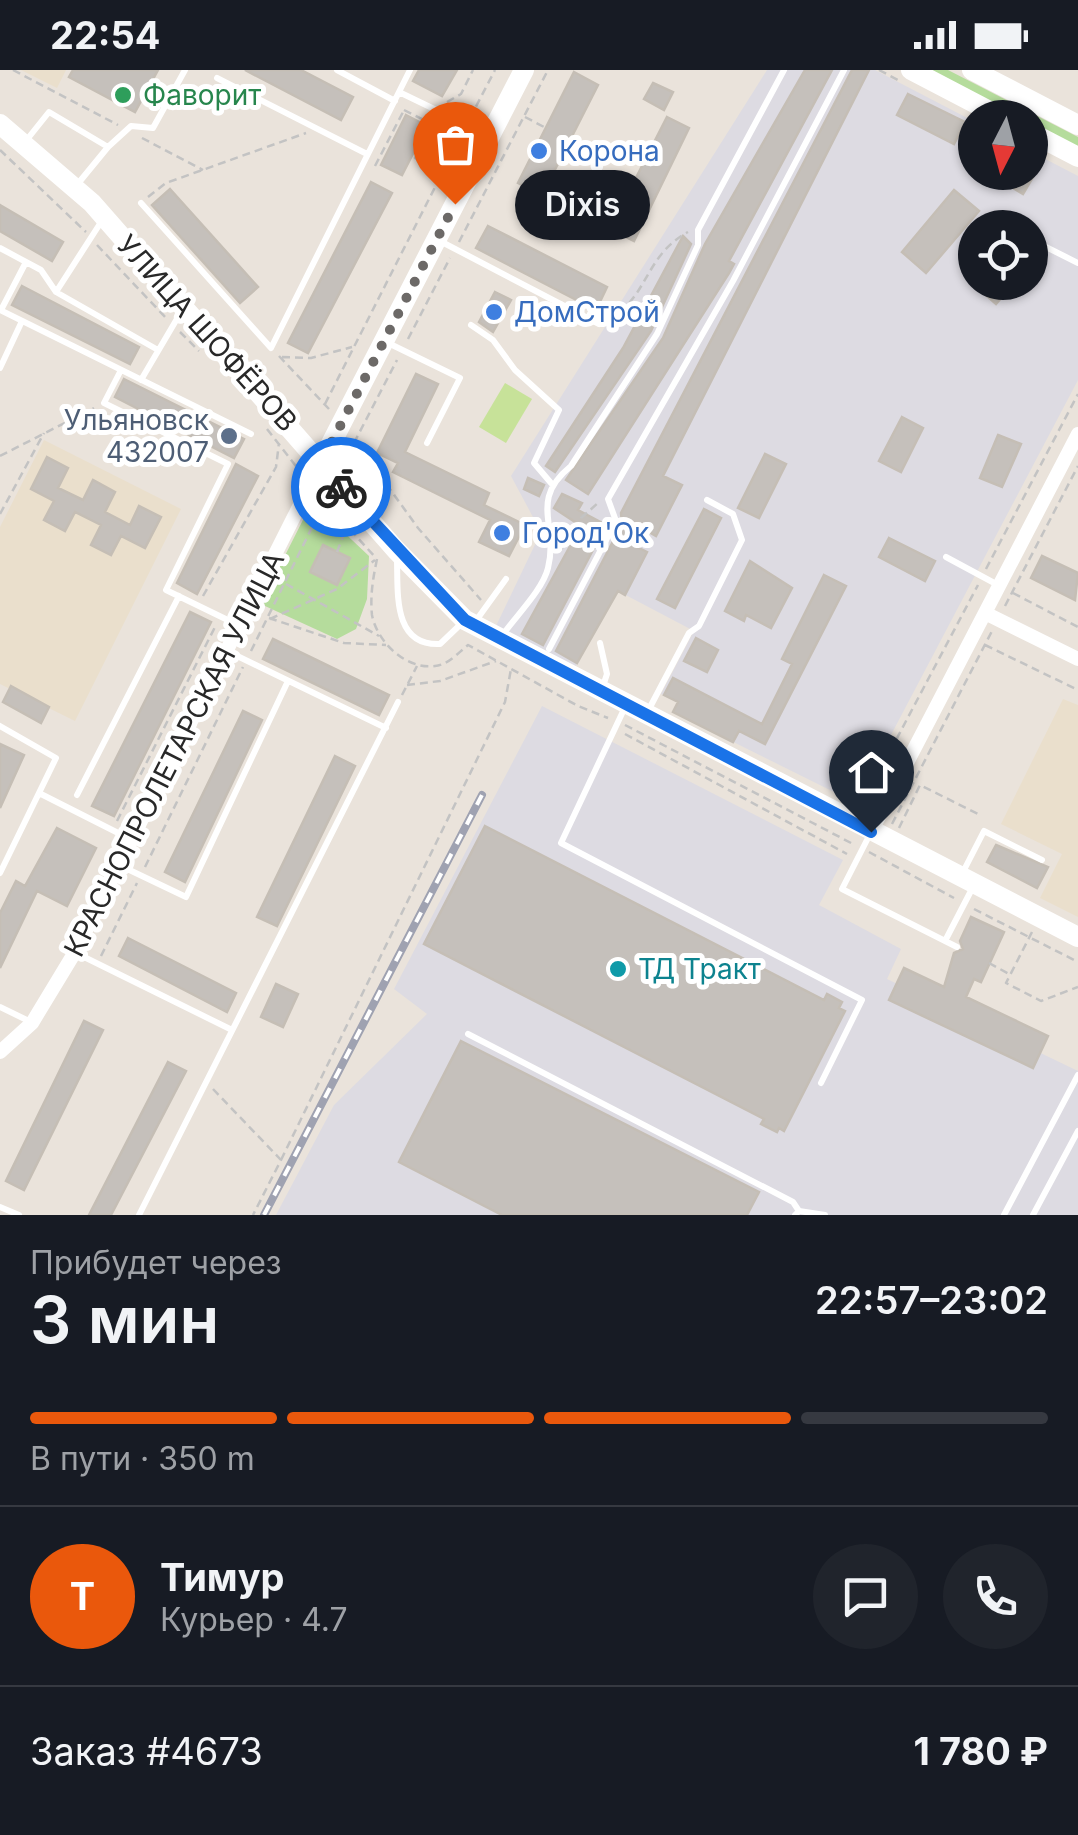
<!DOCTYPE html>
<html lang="ru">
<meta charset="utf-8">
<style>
body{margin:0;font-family:Inter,sans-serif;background:#20242c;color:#f1f3f6;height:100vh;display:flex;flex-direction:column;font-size:38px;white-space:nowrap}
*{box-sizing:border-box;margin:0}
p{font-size:32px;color:#9ea1a6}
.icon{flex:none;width:55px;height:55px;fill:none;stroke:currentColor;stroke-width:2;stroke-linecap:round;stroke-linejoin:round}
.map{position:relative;height:1145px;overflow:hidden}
.drawer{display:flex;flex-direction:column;background:#171b24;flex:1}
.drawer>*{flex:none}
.needle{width:65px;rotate:186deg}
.fabs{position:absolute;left:958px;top:30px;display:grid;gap:20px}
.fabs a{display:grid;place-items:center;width:90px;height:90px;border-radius:50%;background:#171b24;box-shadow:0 2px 8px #0004;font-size:50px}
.pin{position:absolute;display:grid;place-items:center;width:85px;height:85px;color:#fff;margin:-102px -42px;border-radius:50% 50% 50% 0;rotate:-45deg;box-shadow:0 0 10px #0007}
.pin .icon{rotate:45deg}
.courier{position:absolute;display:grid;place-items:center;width:100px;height:100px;margin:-50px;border:8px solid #1a73e8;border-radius:50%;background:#fff;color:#222;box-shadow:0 2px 12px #0007}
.bubble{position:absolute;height:70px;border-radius:35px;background:#171b24;box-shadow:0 2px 8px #0004;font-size:32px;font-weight:600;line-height:70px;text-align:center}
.summary em{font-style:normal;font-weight:600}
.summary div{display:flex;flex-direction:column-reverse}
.summary{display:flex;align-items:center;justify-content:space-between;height:170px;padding:0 30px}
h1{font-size:65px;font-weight:600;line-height:75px}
.bar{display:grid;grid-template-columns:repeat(4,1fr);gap:15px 10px;align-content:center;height:120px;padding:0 30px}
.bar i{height:12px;border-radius:8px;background:#363941}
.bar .current{background:#ea580c}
.bar p{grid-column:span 4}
.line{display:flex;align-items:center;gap:25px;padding:0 30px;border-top:2px solid #363941}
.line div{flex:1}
.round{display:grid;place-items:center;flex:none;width:105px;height:105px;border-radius:52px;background:#20242c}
.status{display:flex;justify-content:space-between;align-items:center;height:70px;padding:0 50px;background:#171b24;direction:ltr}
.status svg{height:28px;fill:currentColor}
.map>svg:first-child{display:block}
.industrial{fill:#dddbe2;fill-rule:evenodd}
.education{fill:#eadfcc}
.green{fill:#b5dc9c}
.pitch{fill:#c7e299}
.building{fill:#c5c0bb;stroke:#c5beb5;stroke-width:2.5}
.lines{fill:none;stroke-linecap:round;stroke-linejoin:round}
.path{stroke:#c3c3c3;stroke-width:2.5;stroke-dasharray:8 5;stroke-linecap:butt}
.lane{stroke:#fff;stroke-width:6}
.street{stroke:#fff;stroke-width:14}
.secondary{stroke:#fff;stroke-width:20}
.rail-casing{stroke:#9fa2b1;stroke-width:8}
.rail{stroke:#fff;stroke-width:4;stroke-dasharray:11;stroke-linecap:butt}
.done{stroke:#6c6967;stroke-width:10;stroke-dasharray:0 18}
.route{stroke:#1a73e8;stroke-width:12}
.leisure-dot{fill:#2e9e5b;stroke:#fff;stroke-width:4}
.shop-dot{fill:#3f7fe0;stroke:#fff;stroke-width:4}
.service-dot{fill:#5c6f8a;stroke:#fff;stroke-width:4}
.culture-dot{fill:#0f9aa8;stroke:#fff;stroke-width:4}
.labels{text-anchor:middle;stroke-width:10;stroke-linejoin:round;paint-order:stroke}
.leisure-label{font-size:28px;fill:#27864d;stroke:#fff;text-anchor:start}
.shop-label{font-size:28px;fill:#366cbe;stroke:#fff;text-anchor:start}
.street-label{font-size:28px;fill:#282828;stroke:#fff}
.service-label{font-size:28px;fill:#4e5e75;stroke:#fff;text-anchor:end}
.culture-label{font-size:28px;fill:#0d838f;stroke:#fff;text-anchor:start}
</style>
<div class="status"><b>22:54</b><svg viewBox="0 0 49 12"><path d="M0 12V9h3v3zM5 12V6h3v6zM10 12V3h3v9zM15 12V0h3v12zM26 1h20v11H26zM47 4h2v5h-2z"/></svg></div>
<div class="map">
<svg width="1078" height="1145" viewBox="0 0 1078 1145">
<rect width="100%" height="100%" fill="#eae3db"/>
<path class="industrial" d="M 767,0 L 875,0 L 975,52 L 975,102 L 1030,102 L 1030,81 L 1078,106 L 1078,310 L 862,720 L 844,727 L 673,642 L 678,632 L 661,624 L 694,561 L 618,521 L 574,599 L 496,556 L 541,462 L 511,406 ZM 975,158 L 1030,158 L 1030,212 L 975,212 Z
M 542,636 L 843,790 L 819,835 L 901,879 L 887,909 L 1078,1001 L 1078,1145 L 276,1145 L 334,1035 L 427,944 L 394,919 Z"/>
<path class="education" d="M 21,0 L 66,0 L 57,18 Z
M 44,370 L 181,439 L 75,651 L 0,614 L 0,457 Z
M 1063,629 L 1078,635 L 1078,847 L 1040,828 L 1062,784 L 1001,754 Z"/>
<path class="green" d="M 925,0 L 948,0 L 1078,67 L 1078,78 L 1030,53 L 1030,48 L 1018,47 Z
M 442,46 L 461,56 L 442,93 L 423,83 Z
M 319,439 L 369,486 L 367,529 L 356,559 L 337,569 L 265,536 L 263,529 L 308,440 Z"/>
<path class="pitch" d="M 505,313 L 532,329 L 506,373 L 479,357 Z"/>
<path class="building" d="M 73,0 L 158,0 L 135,42 L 69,7 Z
M 245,0 L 301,0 L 353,27 L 341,50 Z
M 419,0 L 457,0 L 442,26 L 413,11 Z
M 805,0 L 832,0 L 729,191 L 734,194 L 729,203 L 588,424 L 566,410 L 663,268 L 705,174 Z
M 852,0 L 869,0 L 663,406 L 682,415 L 656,466 L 642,458 L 633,475 L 647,482 L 625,525 L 618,521 L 577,593 L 556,581 L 622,454 L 621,443 Z
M 574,2 L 598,15 L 542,125 L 518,113 Z
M 653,13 L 673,22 L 664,40 L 644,29 Z
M 908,24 L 965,52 L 954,74 L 897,45 Z
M 406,45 L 427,56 L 402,105 L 381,95 Z
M 667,47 L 689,58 L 634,171 L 610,159 Z
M 1018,102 L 1036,102 L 1023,124 L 1010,116 Z
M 371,112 L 392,123 L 308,283 L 288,273 Z
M 170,119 L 258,217 L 240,233 L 152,135 Z
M 954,120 L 979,141 L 926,203 L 902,182 Z
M 0,135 L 63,172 L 52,191 L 0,161 Z
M 488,156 L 607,217 L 596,240 L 476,178 Z
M 683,166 L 691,174 L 651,261 L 555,402 L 546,396 L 623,278 Z
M 971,212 L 1015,212 L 996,234 Z
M 22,216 L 139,277 L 130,294 L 12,235 Z
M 495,222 L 511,230 L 493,262 L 479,252 Z
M 416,304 L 438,314 L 405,382 L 489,423 L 484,435 L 525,455 L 509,486 L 479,472 L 490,450 L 393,402 L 398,393 L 377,383 Z
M 124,309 L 244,369 L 234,388 L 115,327 Z
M 902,347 L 923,358 L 901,402 L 879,391 Z
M 998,365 L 1021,374 L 1002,417 L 980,408 Z
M 765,384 L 786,394 L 759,448 L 738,438 Z
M 47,387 L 68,398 L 58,418 L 83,430 L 93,410 L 115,422 L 105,442 L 130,455 L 139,436 L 161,447 L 145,478 L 121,466 L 111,485 L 91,475 L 101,455 L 75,442 L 65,461 L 44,450 L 54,431 L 31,419 Z
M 236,394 L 258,406 L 197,524 L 177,513 Z
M 528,408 L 544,415 L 539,426 L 524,419 Z
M 562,424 L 582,433 L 578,440 L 606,455 L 543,575 L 522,564 L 581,456 L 554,438 Z
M 704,439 L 721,448 L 675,538 L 657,529 Z
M 889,468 L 935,491 L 925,511 L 879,487 Z
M 323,475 L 350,488 L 337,515 L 310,502 Z
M 1042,486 L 1078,503 L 1075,530 L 1031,508 Z
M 750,491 L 792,518 L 771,558 L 746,545 L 744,551 L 725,541 Z
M 824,505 L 846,516 L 765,674 L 739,661 L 733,672 L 673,642 L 678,632 L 664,625 L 673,608 L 762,654 L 792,594 L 782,589 Z
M 190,542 L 211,552 L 114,746 L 92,736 Z
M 696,568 L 718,580 L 707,602 L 684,591 Z
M 273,569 L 389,625 L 379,645 L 263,589 Z
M 11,616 L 49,637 L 41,653 L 3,632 Z
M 243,641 L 262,650 L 185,812 L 165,802 Z
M 0,674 L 24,685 L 0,738 Z
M 335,686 L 355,696 L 277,856 L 257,847 Z
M 485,756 L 824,930 L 827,924 L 842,932 L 839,938 L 845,941 L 784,1061 L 779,1058 L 777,1062 L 761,1054 L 764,1049 L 424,874 Z
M 57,758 L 96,778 L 67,836 L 37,821 L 0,898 L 0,843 L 16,811 L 25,816 Z
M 996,775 L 1048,797 L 1037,818 L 987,792 Z
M 971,847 L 1004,862 L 981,912 L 974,909 L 966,927 L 1048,966 L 1033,998 L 889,930 L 904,898 L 944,917 L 954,883 L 963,879 L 960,871 Z
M 128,868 L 236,923 L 227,942 L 119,886 Z
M 276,914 L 298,924 L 283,957 L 261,947 Z
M 84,951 L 103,960 L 24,1120 L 6,1111 Z
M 461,971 L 759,1122 L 747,1145 L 502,1145 L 399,1092 Z
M 168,992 L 186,1001 L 111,1145 L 89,1145 Z"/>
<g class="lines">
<path class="path" d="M 13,0 L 118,55
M 879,0 L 898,10
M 447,32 L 461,24 L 473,0
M 404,40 L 432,54 L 415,88 L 441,100
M 525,47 L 546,58
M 470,48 L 495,0
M 142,68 L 203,100
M 0,80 L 86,162
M 375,96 L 403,42
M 148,127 L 166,113 L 306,63
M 459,172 L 548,0
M 97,175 L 167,249
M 609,249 C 649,227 644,186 688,162
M 180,262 L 199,281
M 408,269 L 450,188
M 279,286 L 329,339
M 282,287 L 311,288 L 352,277
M 325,334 L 462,64
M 267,359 L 302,404
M 356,372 L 418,458 L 481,530
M 0,386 L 94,338
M 347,398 L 355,371 L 397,290
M 324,431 L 376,488
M 0,444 L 44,363
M 560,481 L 581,448 L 598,433
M 337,482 L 347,456
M 377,489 C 373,508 370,526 372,545 C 377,572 406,600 435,596 C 448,595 458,583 468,575 L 578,636 L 608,648
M 986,499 L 1078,324
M 286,514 L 379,566
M 1013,523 L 1078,557
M 203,526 L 276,397 L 279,373
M 1005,536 L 1078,396
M 269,548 L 344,573 L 386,575
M 270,549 L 337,519 L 375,490
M 985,575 L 1078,620
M 251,581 L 327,427
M 407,615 L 440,611 L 496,591
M 402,625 L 417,596
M 625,655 L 853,774
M 625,664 L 847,784
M 860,738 L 978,515
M 117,751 L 215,557
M 892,754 L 992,561
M 899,758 L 920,715 L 980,745
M 869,782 L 954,828
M 145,797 L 243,597
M 974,839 L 1078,892
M 1032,862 L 1006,913 L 1041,931 L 1078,917
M 101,886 L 137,813
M 989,893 L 1009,904
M 213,1019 L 281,1090 L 253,1145
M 281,1090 L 505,632 L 511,599"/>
<path class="lane" d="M 337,0 L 395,31
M 217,8 L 367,84
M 399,22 L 488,65
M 25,72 L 49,42 L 108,77 L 76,116
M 108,77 L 131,56 L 153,58 L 185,0
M 141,133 L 271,278 L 410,0
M 998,154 L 1005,158
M 1030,169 L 1078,193
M 438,170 L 599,254
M 0,178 L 41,200 L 56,222 L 158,280
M 56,222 L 103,149
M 0,240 L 251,364
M 1,240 L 26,192
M 471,255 L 493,270 L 515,300 L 559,340 L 534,393 L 551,413
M 386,272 L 460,308 L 427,373
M 0,298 L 22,251
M 121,300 L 104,333 L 228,394 L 166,520 L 238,555
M 141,310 L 181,242
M 946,487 L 998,515
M 397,491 C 398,524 393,576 440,574 L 463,552
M 475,552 L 506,509
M 504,563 C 517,545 543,519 548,498 C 559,454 528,431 571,396 L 657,264 L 698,175 L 698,160 L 784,0
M 600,573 L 607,604 L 603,616
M 549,579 L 616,451 L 608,429 L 733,211 L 844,0
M 227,581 L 386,658
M 626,635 L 561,773 L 862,930 L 821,1013
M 648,641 L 689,563 L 699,556 L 742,470 L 733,444 L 707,430
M 0,656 L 56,688 L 0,803
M 39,723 L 130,769
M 77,725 L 179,526
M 869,766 L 842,819 L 957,877
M 119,795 L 186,827 L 288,611
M 963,802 L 984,761 L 1042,790
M 945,871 L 974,815
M 76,883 L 230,959
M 0,937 L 31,952
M 468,964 L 793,1132 L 799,1141 L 795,1145
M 0,1137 L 19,1145
M 799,1141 L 825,1145
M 139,1145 L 398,632
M 1004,1145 L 1078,1005
M 1033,1145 L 1078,1061"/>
<path class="street" d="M 985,543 L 1078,589
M 871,762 L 1078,364
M 0,982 L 32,953 L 75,882 L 322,391"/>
<path class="secondary" d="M 911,0 L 1003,48
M 972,0 L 1078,55
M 0,54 L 92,133 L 396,480 L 465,550 L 1078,867
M 1030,62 L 1078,87
M 322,391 L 524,0"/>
<defs>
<path id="rail" d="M 264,1145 L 482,725"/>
</defs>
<use href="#rail" class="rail-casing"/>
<use href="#rail" class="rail"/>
</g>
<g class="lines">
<path class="done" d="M 341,417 L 322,391 L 455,134"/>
<path class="route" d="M 341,417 L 465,550 L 871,762"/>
</g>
<circle class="leisure-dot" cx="123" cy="25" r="10"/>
<g class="shop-dot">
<circle cx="539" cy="81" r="10"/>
<circle cx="494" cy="242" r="10"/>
<circle cx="502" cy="463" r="10"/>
</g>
<circle class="service-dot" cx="229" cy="366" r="10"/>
<circle class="culture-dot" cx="618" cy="899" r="10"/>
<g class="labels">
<g class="leisure-label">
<text x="143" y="35">Фаворит</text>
</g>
<g class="shop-label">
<text x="559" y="91">Корона</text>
<text x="514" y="252">ДомСтрой</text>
<text x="522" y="473">Город'Ок</text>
</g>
<g class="street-label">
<text transform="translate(207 263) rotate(48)" y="10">УЛИЦА ШОФЁРОВ</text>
<text transform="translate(174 684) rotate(-63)" y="10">КРАСНОПРОЛЕТАРСКАЯ УЛИЦА</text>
</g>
<g class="service-label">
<text x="209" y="360">Ульяновск<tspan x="209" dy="32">432007</tspan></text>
</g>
<g class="culture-label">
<text x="638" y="909">ТД Тракт</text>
</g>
</g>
</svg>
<div class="fabs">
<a><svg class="needle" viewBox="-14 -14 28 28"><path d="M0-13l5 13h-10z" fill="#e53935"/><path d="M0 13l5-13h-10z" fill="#9ea1a6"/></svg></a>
<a><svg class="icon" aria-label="locate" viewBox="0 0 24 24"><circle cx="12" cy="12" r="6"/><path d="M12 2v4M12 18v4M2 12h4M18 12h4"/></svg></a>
</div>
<div class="pin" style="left:455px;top:134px;background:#ea580c"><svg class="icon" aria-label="bag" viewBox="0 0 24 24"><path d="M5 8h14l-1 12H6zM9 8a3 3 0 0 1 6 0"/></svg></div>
<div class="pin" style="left:871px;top:762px;background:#1f2937"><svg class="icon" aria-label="home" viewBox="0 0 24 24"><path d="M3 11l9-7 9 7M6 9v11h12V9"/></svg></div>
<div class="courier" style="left:341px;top:417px"><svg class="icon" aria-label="bike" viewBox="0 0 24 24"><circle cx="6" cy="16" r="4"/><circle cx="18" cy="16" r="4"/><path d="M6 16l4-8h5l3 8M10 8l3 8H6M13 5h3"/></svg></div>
<div class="bubble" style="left:515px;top:100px;width:135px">Dixis</div>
</div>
<section class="drawer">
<div class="summary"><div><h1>3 мин</h1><p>Прибудет через</p></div><em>22:57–23:02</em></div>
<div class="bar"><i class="current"></i><i class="current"></i><i class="current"></i><i></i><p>В пути · 350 m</p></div>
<div class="line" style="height:180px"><b class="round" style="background:#ea580c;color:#fff">Т</b><div><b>Тимур</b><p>Курьер · 4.7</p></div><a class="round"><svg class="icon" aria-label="chat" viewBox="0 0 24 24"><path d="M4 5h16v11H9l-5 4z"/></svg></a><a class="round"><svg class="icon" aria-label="phone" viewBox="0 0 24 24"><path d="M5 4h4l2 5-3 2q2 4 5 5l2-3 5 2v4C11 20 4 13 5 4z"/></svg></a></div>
<div class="line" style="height:130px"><div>Заказ #4673</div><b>1 780 ₽</b></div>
</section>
